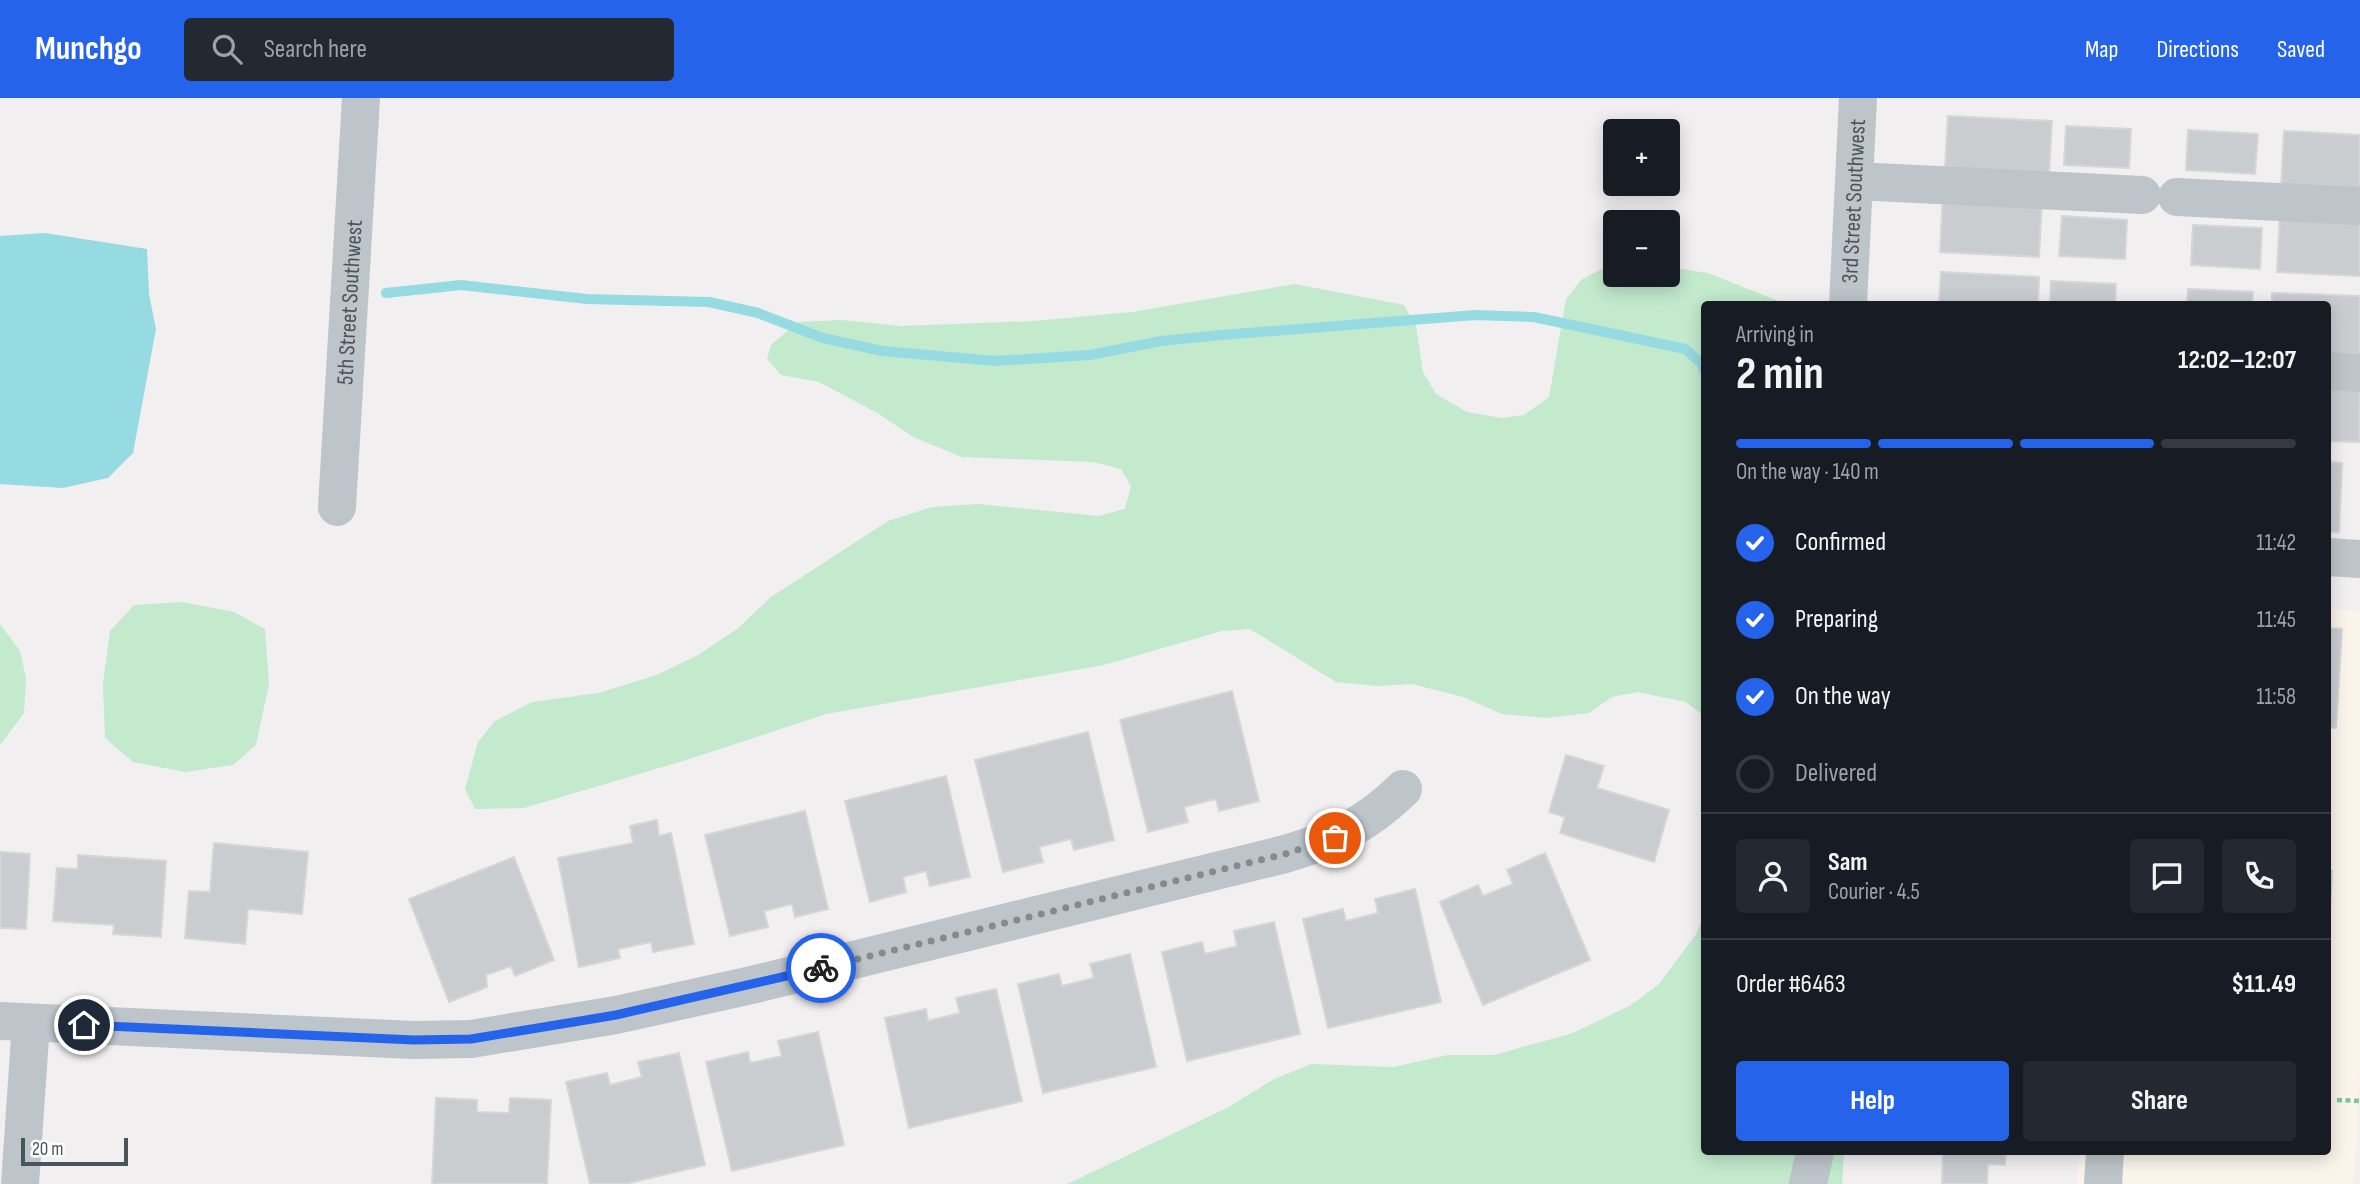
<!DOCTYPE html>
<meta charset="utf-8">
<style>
body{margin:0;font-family:"Sofia Sans Condensed",sans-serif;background:#242831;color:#f1f3f6;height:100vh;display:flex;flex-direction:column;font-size:26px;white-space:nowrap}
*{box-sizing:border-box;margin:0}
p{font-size:23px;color:#9ea1a6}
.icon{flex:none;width:38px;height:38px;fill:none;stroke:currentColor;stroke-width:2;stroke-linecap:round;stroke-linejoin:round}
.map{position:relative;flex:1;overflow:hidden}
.sheet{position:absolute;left:1701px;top:203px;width:630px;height:854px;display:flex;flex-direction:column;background:#171b24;border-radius:7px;box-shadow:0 4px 18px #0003}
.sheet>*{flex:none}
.tools{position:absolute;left:1603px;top:21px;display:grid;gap:14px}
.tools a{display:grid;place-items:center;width:77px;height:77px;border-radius:7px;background:#171b24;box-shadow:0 4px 18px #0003;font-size:35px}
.scale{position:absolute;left:21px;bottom:18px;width:107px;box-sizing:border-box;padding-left:7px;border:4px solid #49555a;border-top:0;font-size:19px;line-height:24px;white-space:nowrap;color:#49555a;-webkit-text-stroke:5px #fff;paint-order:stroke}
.pin{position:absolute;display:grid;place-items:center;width:60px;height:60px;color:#fff;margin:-30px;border:4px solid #fff;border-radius:50%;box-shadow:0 2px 7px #0007}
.courier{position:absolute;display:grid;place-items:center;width:70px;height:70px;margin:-35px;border:5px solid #2563eb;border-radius:50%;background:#fff;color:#222;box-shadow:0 2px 9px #0007}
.head em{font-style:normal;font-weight:700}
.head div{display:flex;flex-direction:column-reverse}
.head{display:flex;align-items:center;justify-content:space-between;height:119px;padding:0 35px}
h1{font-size:46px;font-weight:700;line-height:52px}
.bar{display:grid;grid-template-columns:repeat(4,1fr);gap:10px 7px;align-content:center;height:84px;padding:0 35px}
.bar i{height:9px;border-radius:5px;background:#363941}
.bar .active{background:#2563eb}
.bar p{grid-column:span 4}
.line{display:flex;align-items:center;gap:18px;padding:0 35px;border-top:2px solid #363941}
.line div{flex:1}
.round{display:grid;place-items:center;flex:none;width:74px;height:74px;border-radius:7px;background:#242831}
ol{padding:0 35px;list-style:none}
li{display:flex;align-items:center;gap:21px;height:77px}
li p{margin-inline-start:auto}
li .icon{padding:7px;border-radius:50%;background:#2563eb;color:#fff;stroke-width:4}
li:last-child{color:#9ea1a6}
li i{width:38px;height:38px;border:4px solid #363941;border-radius:50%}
.cta{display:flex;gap:14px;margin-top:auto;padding:14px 35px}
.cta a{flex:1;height:80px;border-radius:7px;background:#2563eb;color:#fff;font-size:28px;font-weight:700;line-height:80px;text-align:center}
.cta a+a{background:#242831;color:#f1f3f6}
header{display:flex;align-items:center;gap:42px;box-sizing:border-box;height:98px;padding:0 35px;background:#2563eb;color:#fff}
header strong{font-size:33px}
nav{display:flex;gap:38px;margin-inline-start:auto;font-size:24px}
.search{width:490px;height:63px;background:#242831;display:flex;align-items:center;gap:18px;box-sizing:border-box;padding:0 24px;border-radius:7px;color:#9ea1a6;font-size:26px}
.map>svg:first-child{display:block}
.commercial{fill:#faf4eb}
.green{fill:#c3eacd}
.water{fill:#95dbe1}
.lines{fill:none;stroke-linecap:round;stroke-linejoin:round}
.stream{stroke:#95dbe1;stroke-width:10}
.building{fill:#cacdd0;stroke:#d4d6da;stroke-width:2}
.path{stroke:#7fc499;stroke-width:4.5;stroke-dasharray:5 3.5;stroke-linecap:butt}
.minor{stroke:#bdc5ca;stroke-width:38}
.done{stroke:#848b8e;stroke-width:7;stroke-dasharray:0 12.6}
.route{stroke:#2563eb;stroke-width:9}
.labels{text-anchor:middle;stroke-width:5;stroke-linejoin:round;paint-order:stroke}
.street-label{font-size:23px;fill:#49555a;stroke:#fff}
</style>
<header>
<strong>Munchgo</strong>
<div class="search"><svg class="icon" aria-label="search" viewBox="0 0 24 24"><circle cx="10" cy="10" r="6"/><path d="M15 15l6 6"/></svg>Search here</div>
<nav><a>Map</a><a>Directions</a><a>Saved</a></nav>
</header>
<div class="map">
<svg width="2360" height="1086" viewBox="0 0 2360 1086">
<rect width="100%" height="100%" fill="#f1eff0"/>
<path class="commercial" d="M 2328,511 L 2360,513 L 2360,973 L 2354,1086 L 2077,1086 L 2079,1054 L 2328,1054 Z"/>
<path class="green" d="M 1608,168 L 1615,168 L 1615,177 L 1668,177 L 1668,169 L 1708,175 L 1786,206 L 1704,206 L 1704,618 L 1686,604 L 1638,594 L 1612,599 L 1589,615 L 1546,620 L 1502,616 L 1463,599 L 1412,586 L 1377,588 L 1336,584 L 1250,531 L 1222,533 L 1104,567 L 826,616 L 683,663 L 524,710 L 475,711 L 465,691 L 478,644 L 495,623 L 532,604 L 598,595 L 657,577 L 698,557 L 737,531 L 771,499 L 888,423 L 932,409 L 978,406 L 1099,418 L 1125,411 L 1131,388 L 1121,371 L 1093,364 L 962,359 L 913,339 L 879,316 L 819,284 L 781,277 L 767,261 L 771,247 L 798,224 L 841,222 L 901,228 L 1033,223 L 1132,214 L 1295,186 L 1404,207 L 1416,228 L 1423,274 L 1436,296 L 1467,314 L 1502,320 L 1524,317 L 1549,299 L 1566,201 L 1582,181 Z
M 182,504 L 234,514 L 265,531 L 269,586 L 256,647 L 233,667 L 185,674 L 133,664 L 105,640 L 103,585 L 110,533 L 134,507 Z
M 0,526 L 20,553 L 26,580 L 24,615 L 0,647 Z
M 1704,818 L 1704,1054 L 1844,1054 L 1842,1086 L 1067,1086 L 1227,1010 L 1274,981 L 1312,966 L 1393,969 L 1448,957 L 1494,957 L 1573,935 L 1631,907 L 1659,886 L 1696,836 Z"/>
<path class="water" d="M 45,135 L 147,151 L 149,196 L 156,231 L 133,355 L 108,380 L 63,390 L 0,386 L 0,138 Z"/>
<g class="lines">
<path class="stream" d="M 386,195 L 461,187 L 587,201 L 709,204 L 758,215 L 823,240 L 882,253 L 996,263 L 1090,257 L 1161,243 L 1222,237 L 1475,217 L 1534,219 L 1685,251 L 1702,266 L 1704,272"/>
</g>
<path class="building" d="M 1948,18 L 2052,23 L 2049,76 L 1945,70 Z
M 2066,28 L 2131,31 L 2129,70 L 2064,67 Z
M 2188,32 L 2258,36 L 2255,76 L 2186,72 Z
M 2284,33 L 2360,37 L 2360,95 L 2281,91 Z
M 1943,97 L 2042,101 L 2039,159 L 1940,154 Z
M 2280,116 L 2360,119 L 2360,178 L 2277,174 Z
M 2062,118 L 2127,122 L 2125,161 L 2059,158 Z
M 2193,127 L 2262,130 L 2260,171 L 2191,167 Z
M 1941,174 L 2039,179 L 2038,206 L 1939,206 Z
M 2051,183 L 2116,186 L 2115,206 L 2050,206 Z
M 2188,191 L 2253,194 L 2252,206 L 2187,206 Z
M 2272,195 L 2360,198 L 2360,257 L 2328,255 L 2328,206 L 2272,206 Z
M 2328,285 L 2360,287 L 2359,344 L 2328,343 Z
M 2328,364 L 2342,365 L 2339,434 L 2328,434 Z
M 2328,530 L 2342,531 L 2336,630 L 2328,629 Z
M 1232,593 L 1259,703 L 1219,713 L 1216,701 L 1184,709 L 1188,724 L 1148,734 L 1120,622 Z
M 1088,634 L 1114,742 L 1074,752 L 1071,741 L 1039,749 L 1043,764 L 1003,774 L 975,662 Z
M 1566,657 L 1604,668 L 1597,690 L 1669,712 L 1654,764 L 1560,735 L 1565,719 L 1549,714 Z
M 946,678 L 970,779 L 930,788 L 926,773 L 903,779 L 906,794 L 870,804 L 845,703 Z
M 805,713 L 828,811 L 795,819 L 792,806 L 764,813 L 768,829 L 730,838 L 705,737 Z
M 657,722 L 659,738 L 671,735 L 694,846 L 653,854 L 651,844 L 618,851 L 620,860 L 579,869 L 558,760 L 633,745 L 630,728 Z
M 214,745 L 308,754 L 302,816 L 248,811 L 245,846 L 185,840 L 189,793 L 210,794 Z
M 0,754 L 30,756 L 26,831 L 0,830 Z
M 1545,755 L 1590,862 L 1483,907 L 1440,804 L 1478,787 L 1483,798 L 1513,786 L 1507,772 Z
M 78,757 L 166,763 L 161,839 L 113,836 L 114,827 L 53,823 L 57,770 L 78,771 Z
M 514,759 L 554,862 L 515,878 L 511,868 L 486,877 L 487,889 L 449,904 L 409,801 Z
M 2328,773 L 2332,773 L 2328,850 Z
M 1415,791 L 1441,904 L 1328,930 L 1303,821 L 1343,811 L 1346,823 L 1378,815 L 1375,801 Z
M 1274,824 L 1300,936 L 1187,963 L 1162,854 L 1202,844 L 1205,856 L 1237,848 L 1234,833 Z
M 1130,856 L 1156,969 L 1043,995 L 1018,886 L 1059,876 L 1062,888 L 1094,880 L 1090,866 Z
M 996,891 L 1022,1003 L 909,1030 L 885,920 L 926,911 L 928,923 L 960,915 L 956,900 Z
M 818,934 L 844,1047 L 732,1073 L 706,964 L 748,954 L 750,965 L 782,958 L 778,943 Z
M 679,955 L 705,1067 L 625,1086 L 590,1086 L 566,984 L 607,975 L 610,987 L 642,979 L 638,964 Z
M 436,1000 L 477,1002 L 477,1014 L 509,1015 L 510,1000 L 551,1002 L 547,1086 L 432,1086 Z
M 1943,1054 L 2006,1054 L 2005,1067 L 1988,1066 L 1987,1086 L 1942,1086 Z"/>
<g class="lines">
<path class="path" d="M 2337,1002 L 2360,1003"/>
<g class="minor">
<path d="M 1855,83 L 2142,97"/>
<path d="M 2177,99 L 2360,108"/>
<path id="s1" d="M 1848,206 L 1858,0"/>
<path d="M 2328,273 L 2360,275"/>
<path id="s2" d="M 337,409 L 361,0"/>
<path d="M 2328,459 L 2360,461"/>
<path d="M 0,923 L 414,942 L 471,941 L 616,917 L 756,886 L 1285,756 C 1335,741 1365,728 1403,691"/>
<path d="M 20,1086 L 31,925"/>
<path d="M 1808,1086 L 1815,1054"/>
<path d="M 2103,1086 L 2105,1054"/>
</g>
</g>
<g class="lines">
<path class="done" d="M 821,870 L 1285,756 L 1335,740"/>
<path class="route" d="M 84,927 L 414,942 L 471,941 L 616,917 L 821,870"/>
</g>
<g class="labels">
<g class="street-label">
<text dy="8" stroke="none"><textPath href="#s1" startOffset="103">3rd Street Southwest</textPath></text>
<text dy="8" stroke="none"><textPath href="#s2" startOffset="205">5th Street Southwest</textPath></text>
</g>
</g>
</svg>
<div class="tools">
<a>+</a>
<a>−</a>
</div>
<div class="scale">20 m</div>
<div class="pin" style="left:1335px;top:740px;background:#ea580c"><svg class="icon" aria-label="bag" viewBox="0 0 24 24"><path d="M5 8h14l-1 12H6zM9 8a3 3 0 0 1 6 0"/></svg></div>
<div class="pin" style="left:84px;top:927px;background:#1f2937"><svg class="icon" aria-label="home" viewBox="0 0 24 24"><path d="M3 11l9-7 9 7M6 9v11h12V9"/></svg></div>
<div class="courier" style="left:821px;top:870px"><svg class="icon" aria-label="bike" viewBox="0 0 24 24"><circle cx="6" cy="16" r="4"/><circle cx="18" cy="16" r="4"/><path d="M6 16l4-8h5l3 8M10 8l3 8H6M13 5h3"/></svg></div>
<section class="sheet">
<div class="head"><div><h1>2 min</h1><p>Arriving in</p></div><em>12:02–12:07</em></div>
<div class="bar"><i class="active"></i><i class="active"></i><i class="active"></i><i></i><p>On the way · 140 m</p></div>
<ol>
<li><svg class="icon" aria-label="check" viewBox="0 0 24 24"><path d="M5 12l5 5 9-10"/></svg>Confirmed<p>11:42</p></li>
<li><svg class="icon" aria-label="check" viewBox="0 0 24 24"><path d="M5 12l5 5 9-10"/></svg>Preparing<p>11:45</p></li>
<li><svg class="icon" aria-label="check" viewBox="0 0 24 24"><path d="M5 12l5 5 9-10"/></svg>On the way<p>11:58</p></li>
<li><i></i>Delivered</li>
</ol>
<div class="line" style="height:126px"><a class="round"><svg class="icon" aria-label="person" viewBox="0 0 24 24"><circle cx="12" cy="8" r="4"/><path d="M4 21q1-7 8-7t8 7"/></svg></a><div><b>Sam</b><p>Courier · 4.5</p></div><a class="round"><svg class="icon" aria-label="chat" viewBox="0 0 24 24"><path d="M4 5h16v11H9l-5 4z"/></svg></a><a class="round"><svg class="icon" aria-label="phone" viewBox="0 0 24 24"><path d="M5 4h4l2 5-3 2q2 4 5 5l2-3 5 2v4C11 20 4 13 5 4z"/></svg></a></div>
<div class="line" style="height:91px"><div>Order #6463</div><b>$11.49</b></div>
<div class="cta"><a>Help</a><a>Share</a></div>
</section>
</div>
